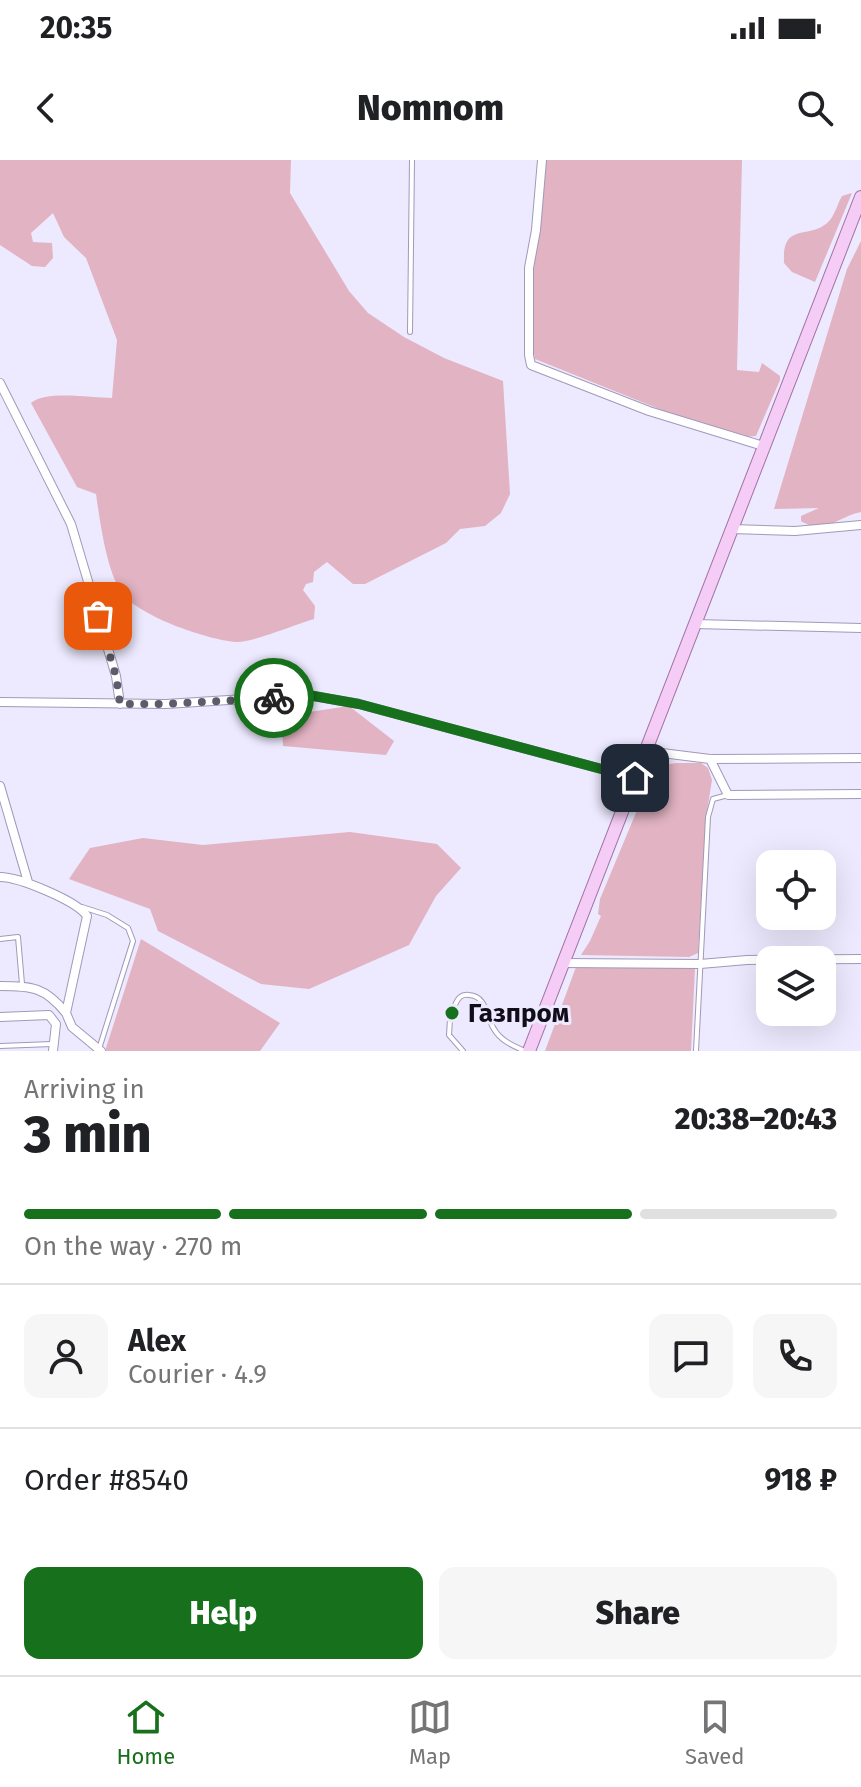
<!DOCTYPE html>
<meta charset="utf-8">
<style>
body{margin:0;font-family:"Fira Sans",sans-serif;background:#f6f6f6;color:#202124;height:100vh;display:flex;flex-direction:column;font-size:30px;white-space:nowrap}
*{box-sizing:border-box;margin:0}
p{font-size:26px;color:#757577}
.icon{flex:none;width:44px;height:44px;fill:none;stroke:currentColor;stroke-width:2;stroke-linecap:round;stroke-linejoin:round}
.map{position:relative;height:891px;overflow:hidden}
.details{display:flex;flex-direction:column;background:#fff;flex:1}
.details>*{flex:none}
.buttons{position:absolute;left:756px;top:690px;display:grid;gap:16px}
.buttons a{display:grid;place-items:center;width:80px;height:80px;border-radius:16px;background:#fff;box-shadow:0 8px 32px #0002;font-size:40px}
.pin{position:absolute;display:grid;place-items:center;width:68px;height:68px;color:#fff;margin:-34px;border-radius:16px;box-shadow:0 4px 12px #0006}
.courier{position:absolute;display:grid;place-items:center;width:80px;height:80px;margin:-40px;border:6px solid #16701c;border-radius:50%;background:#fff;color:#222;box-shadow:0 2px 10px #0007}
.headline em{font-style:normal;font-weight:800}
.headline div{display:flex;flex-direction:column-reverse}
.headline{display:flex;align-items:center;justify-content:space-between;height:136px;padding:0 24px}
h1{font-size:52px;font-weight:800;line-height:60px}
.bar{display:grid;grid-template-columns:repeat(4,1fr);gap:12px 8px;align-content:center;height:96px;padding:0 24px}
.bar i{height:10px;border-radius:6px;background:#e0e0e0}
.bar .on{background:#16701c}
.bar p{grid-column:span 4}
.line{display:flex;align-items:center;gap:20px;padding:0 24px;border-top:2px solid #e0e0e0}
.line div{flex:1}
.round{display:grid;place-items:center;flex:none;width:84px;height:84px;border-radius:16px;background:#f6f6f6}
.button{display:flex;gap:16px;margin-top:auto;padding:16px 24px}
.button a{flex:1;height:92px;border-radius:16px;background:#16701c;color:#fff;font-size:32px;font-weight:800;line-height:92px;text-align:center}
.button a+a{background:#f6f6f6;color:#202124}
.status{display:flex;justify-content:space-between;align-items:center;height:56px;padding:0 40px;background:#fff;direction:ltr}
.status svg{height:22px;fill:currentColor}
header{display:flex;justify-content:space-between;align-items:center;height:104px;padding:0 24px;background:#fff;font-size:36px;font-weight:800}
.tab-bar{display:flex;justify-content:space-around;align-items:center;height:112px;border-top:2px solid #e0e0e0;background:#fff;font-size:22px;color:#757577}
.tab-bar a{display:grid;justify-items:center;gap:4px}
.tab-bar .on{color:#16701c}
.map>svg:first-child{display:block}
.green{fill:#e2b3c2}
.lines{fill:none;stroke-linecap:round;stroke-linejoin:round}
.lane-casing{stroke:#a199ba;stroke-width:6}
.street-casing{stroke:#a199ba;stroke-width:10}
.primary-casing{stroke:#a073a4;stroke-width:14}
.lane{stroke:#fff;stroke-width:4}
.street{stroke:#fff;stroke-width:8}
.primary{stroke:#f4ccf5;stroke-width:12}
.done{stroke:#5e5b6a;stroke-width:8;stroke-dasharray:0 14.4}
.route{stroke:#16701c;stroke-width:10}
.poi-dot{fill:#16701c;stroke:#ede9fe;stroke-width:3}
.labels{text-anchor:middle;stroke-width:6;stroke-linejoin:round;paint-order:stroke}
.poi-label{font-size:26px;font-weight:bold;fill:#110e1a;stroke:#ede9fe;text-anchor:start}
</style>
<div class="status"><b>20:35</b><svg viewBox="0 0 49 12"><path d="M0 12V9h3v3zM5 12V6h3v6zM10 12V3h3v9zM15 12V0h3v12zM26 1h20v11H26zM47 4h2v5h-2z"/></svg></div>
<header><svg class="icon" aria-label="back" viewBox="0 0 24 24"><path d="M15 5l-7 7 7 7"/></svg>Nomnom<svg class="icon" aria-label="search" viewBox="0 0 24 24"><circle cx="10" cy="10" r="6"/><path d="M15 15l6 6"/></svg></header>
<div class="map">
<svg width="861" height="891" viewBox="0 0 861 891">
<rect width="100%" height="100%" fill="#ede9fe"/>
<path class="green" d="M 0,0 L 291,0 L 290,33 L 349,131 L 368,153 L 404,177 L 444,198 L 503,221 L 510,334 L 501,353 L 485,366 L 460,369 L 446,383 L 365,424 L 353,424 L 327,402 L 314,412 L 313,422 L 306,424 L 303,430 L 315,446 L 314,459 C 296,464 252,483 236,482 C 208,480 134,455 120,430 C 106,407 100,361 96,334 L 77,327 L 31,243 C 46,230 92,238 112,238 L 117,180 L 86,98 L 64,77 L 53,53 L 31,73 L 33,82 L 52,83 L 53,98 L 45,107 L 32,106 L 0,85 Z
M 546,0 L 742,0 L 737,210 L 759,212 L 762,203 L 780,216 L 780,220 L 756,276 L 744,277 L 689,261 L 535,199 C 523,137 543,64 546,0 Z
M 852,33 L 815,122 L 792,112 L 784,103 C 782,59 811,82 830,60 C 835,54 838,43 842,36 Z
M 861,81 L 861,352 C 838,356 826,376 801,361 L 801,356 L 819,348 L 774,349 L 847,109 Z
M 349,546 L 394,581 L 386,595 L 283,586 L 282,565 L 296,554 Z
M 676,603 L 701,603 L 708,608 L 712,620 L 706,657 L 698,793 L 689,797 L 581,795 L 590,781 L 601,756 L 598,754 L 600,739 L 653,612 L 658,606 Z
M 350,672 L 437,684 L 461,708 L 436,736 L 409,785 L 309,829 L 261,824 L 158,771 L 150,749 L 69,719 L 90,688 L 143,678 L 203,685 Z
M 141,779 L 280,863 L 260,891 L 105,891 Z
M 576,807 L 695,808 L 691,891 L 545,891 Z"/>
<g class="lines">
<defs>
<path id="lane" d="M 410,172 L 412,0
M 82,747 L 107,755 L 128,768 L 133,781 L 99,889
M 0,779 L 18,777 L 22,824
M 455,845 C 458,838 461,834 469,835 C 487,836 486,857 494,869 C 500,880 513,886 525,891
M 450,859 L 449,875 L 463,891
M 0,886 L 52,884
M 696,891 L 708,657 L 713,639 L 728,635"/>
<path id="street" d="M 542,0 L 536,70 L 529,108 L 529,195 L 531,205 L 649,251 L 763,286
M 0,223 L 71,364 L 116,516 L 120,544
M 731,369 L 795,371 L 861,365
M 695,464 L 861,468
M 0,542 L 166,544 L 308,535 L 359,544 L 635,618
M 646,591 L 710,599 L 861,598
M 710,599 L 728,635 L 861,634
M 0,626 L 28,722
M 0,717 C 19,717 77,741 87,756 L 66,853 L 72,867 L 101,891
M 563,803 L 700,804 L 747,800 L 861,799
M 0,826 C 32,826 45,827 66,853
M 0,857 L 49,855 L 56,864 L 53,891"/>
<path id="primary" d="M 529,891 L 861,37"/>
</defs>
<use href="#lane" class="lane-casing"/>
<use href="#street" class="street-casing"/>
<use href="#primary" class="primary-casing"/>
<use href="#lane" class="lane"/>
<use href="#street" class="street"/>
<use href="#primary" class="primary"/>
</g>
<g class="lines">
<path class="done" d="M 98,456 L 116,516 L 120,544 L 166,544 L 274,538"/>
<path class="route" d="M 274,538 L 308,535 L 359,544 L 635,618"/>
</g>
<circle class="poi-dot" cx="452" cy="853" r="8"/>
<g class="labels">
<g class="poi-label">
<text x="468" y="862">Газпром</text>
</g>
</g>
</svg>
<div class="buttons">
<a><svg class="icon" aria-label="locate" viewBox="0 0 24 24"><circle cx="12" cy="12" r="6"/><path d="M12 2v4M12 18v4M2 12h4M18 12h4"/></svg></a>
<a><svg class="icon" aria-label="layers" viewBox="0 0 24 24"><path d="M12 4l9 5-9 5-9-5zM3 14l9 5 9-5"/></svg></a>
</div>
<div class="pin" style="left:98px;top:456px;background:#ea580c"><svg class="icon" aria-label="bag" viewBox="0 0 24 24"><path d="M5 8h14l-1 12H6zM9 8a3 3 0 0 1 6 0"/></svg></div>
<div class="pin" style="left:635px;top:618px;background:#1f2937"><svg class="icon" aria-label="home" viewBox="0 0 24 24"><path d="M3 11l9-7 9 7M6 9v11h12V9"/></svg></div>
<div class="courier" style="left:274px;top:538px"><svg class="icon" aria-label="bike" viewBox="0 0 24 24"><circle cx="6" cy="16" r="4"/><circle cx="18" cy="16" r="4"/><path d="M6 16l4-8h5l3 8M10 8l3 8H6M13 5h3"/></svg></div>
</div>
<section class="details">
<div class="headline"><div><h1>3 min</h1><p>Arriving in</p></div><em>20:38–20:43</em></div>
<div class="bar"><i class="on"></i><i class="on"></i><i class="on"></i><i></i><p>On the way · 270 m</p></div>
<div class="line" style="height:144px"><a class="round"><svg class="icon" aria-label="person" viewBox="0 0 24 24"><circle cx="12" cy="8" r="4"/><path d="M4 21q1-7 8-7t8 7"/></svg></a><div><b>Alex</b><p>Courier · 4.9</p></div><a class="round"><svg class="icon" aria-label="chat" viewBox="0 0 24 24"><path d="M4 5h16v11H9l-5 4z"/></svg></a><a class="round"><svg class="icon" aria-label="phone" viewBox="0 0 24 24"><path d="M5 4h4l2 5-3 2q2 4 5 5l2-3 5 2v4C11 20 4 13 5 4z"/></svg></a></div>
<div class="line" style="height:104px"><div>Order #8540</div><b>918 ₽</b></div>
<div class="button"><a>Help</a><a>Share</a></div>
</section>
<nav class="tab-bar">
<a class="on"><svg class="icon" aria-label="home" viewBox="0 0 24 24"><path d="M3 11l9-7 9 7M6 9v11h12V9"/></svg>Home</a>
<a><svg class="icon" aria-label="map" viewBox="0 0 24 24"><path d="M3 6l6-2 6 2 6-2v14l-6 2-6-2-6 2zM9 4v14M15 6v14"/></svg>Map</a>
<a><svg class="icon" aria-label="saved" viewBox="0 0 24 24"><path d="M7 4h10v16l-5-4-5 4z"/></svg>Saved</a>
</nav>
